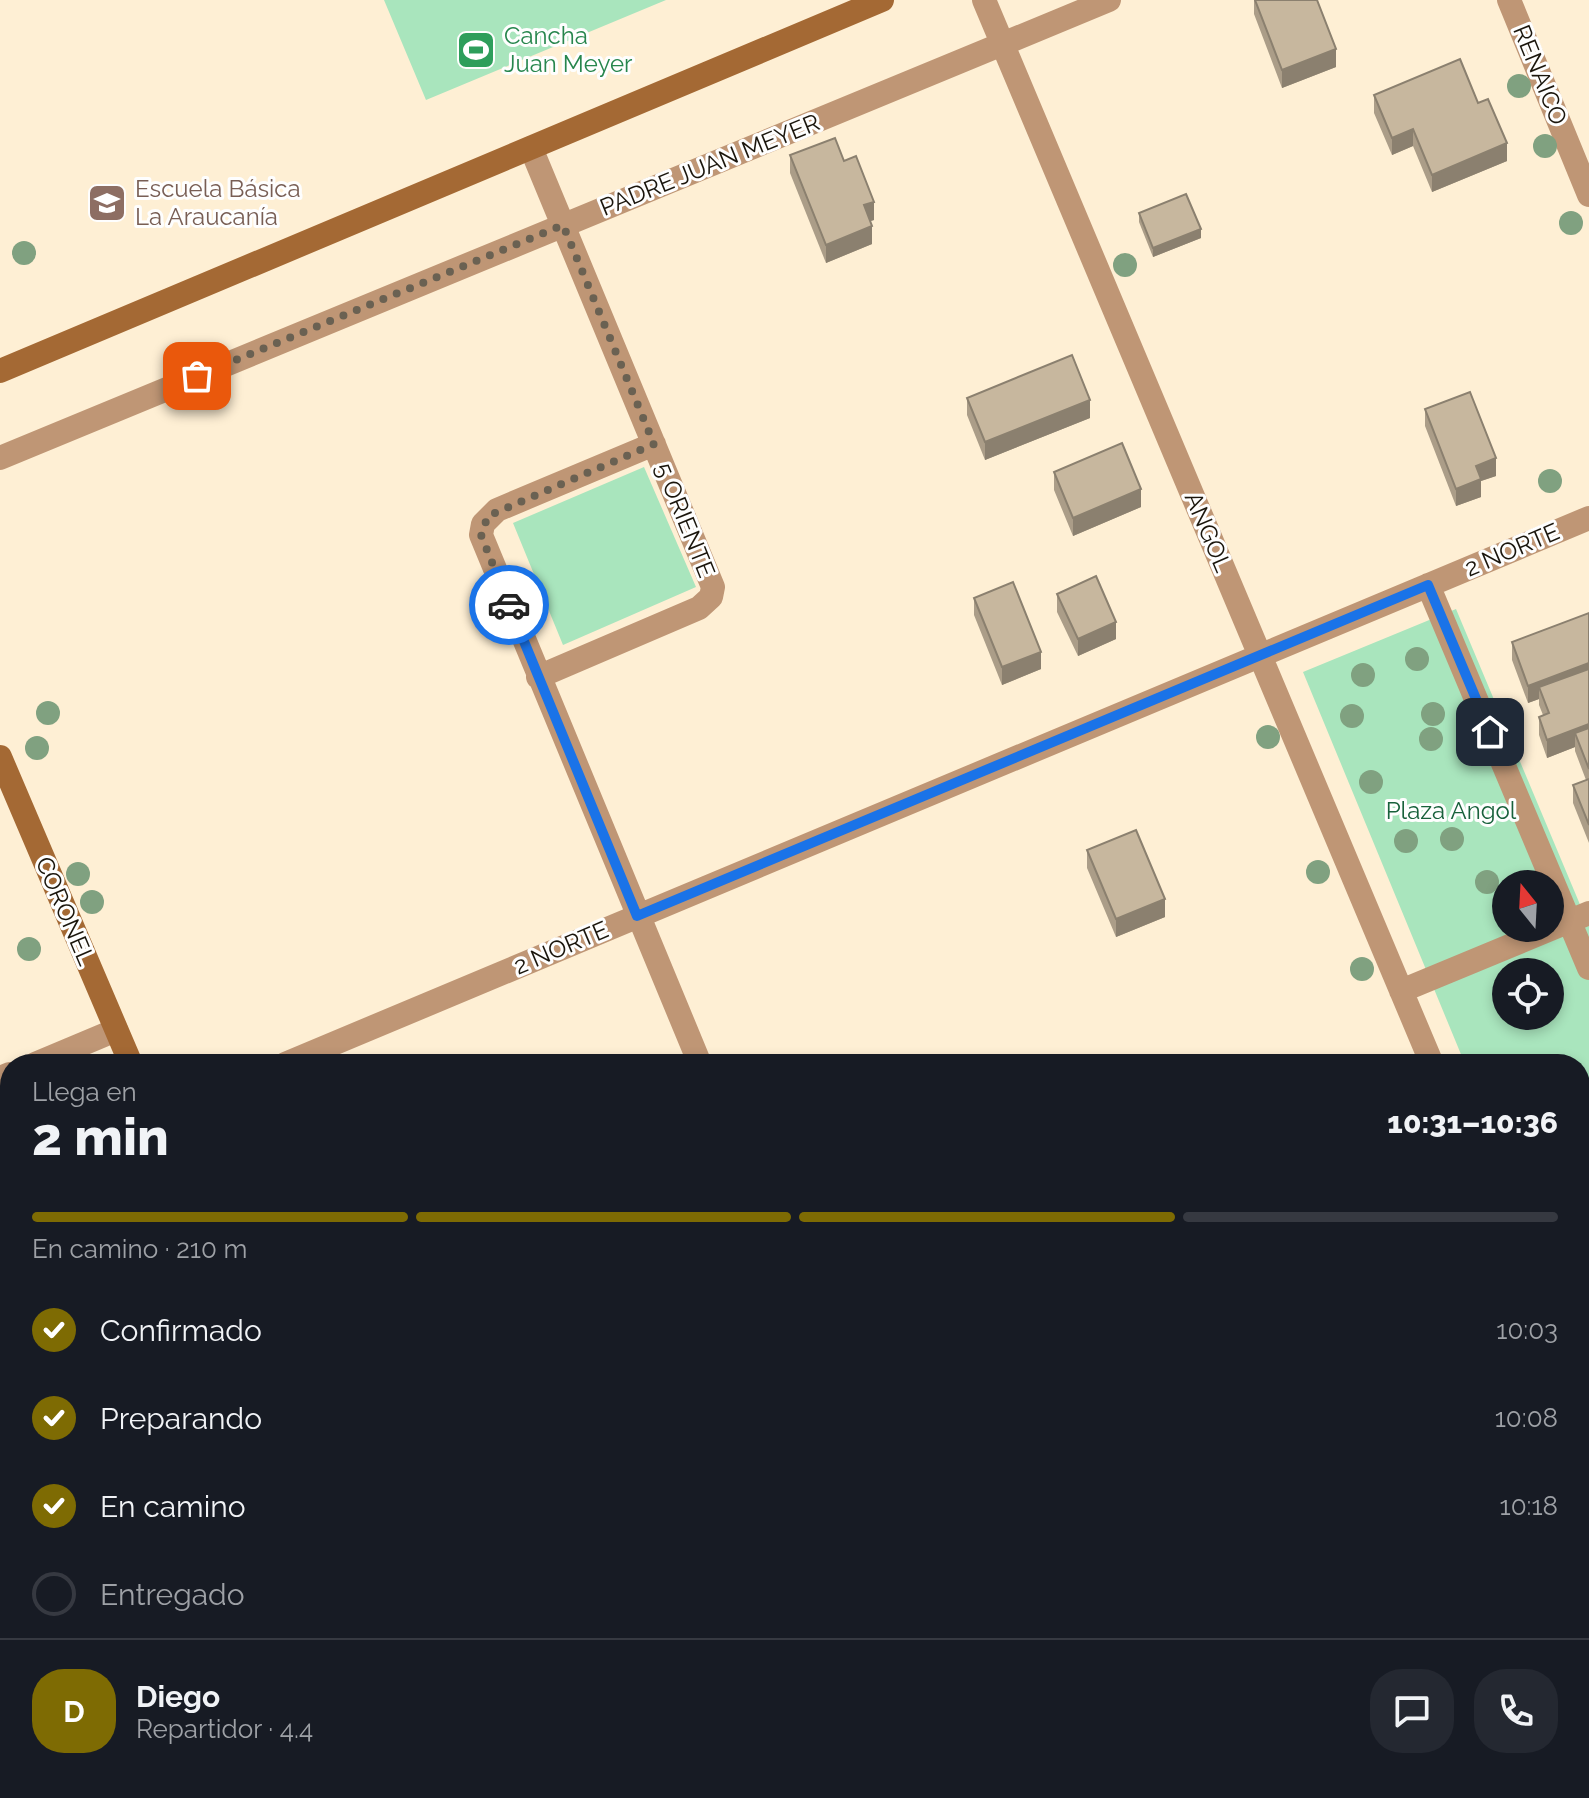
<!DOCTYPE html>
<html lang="es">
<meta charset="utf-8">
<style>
body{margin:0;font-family:Raleway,sans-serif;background:#242831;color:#f1f3f6;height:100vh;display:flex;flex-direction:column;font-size:30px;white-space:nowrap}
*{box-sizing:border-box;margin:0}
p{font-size:26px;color:#9ea1a6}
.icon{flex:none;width:44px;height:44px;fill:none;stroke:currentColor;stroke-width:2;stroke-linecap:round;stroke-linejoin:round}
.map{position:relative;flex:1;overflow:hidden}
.details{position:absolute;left:0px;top:1054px;width:1590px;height:744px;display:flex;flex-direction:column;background:#171b24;border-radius:32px 32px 0 0;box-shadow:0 4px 12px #0003}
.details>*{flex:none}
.needle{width:52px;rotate:342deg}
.tools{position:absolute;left:1492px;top:870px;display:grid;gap:16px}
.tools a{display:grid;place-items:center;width:72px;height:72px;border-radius:50%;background:#171b24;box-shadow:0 4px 12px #0003;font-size:40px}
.pin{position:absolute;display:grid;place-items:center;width:68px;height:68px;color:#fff;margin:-34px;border-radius:16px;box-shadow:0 4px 12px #0006}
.courier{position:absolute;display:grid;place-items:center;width:80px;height:80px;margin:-40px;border:6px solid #1a73e8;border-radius:50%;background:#fff;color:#222;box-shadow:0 2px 10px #0007}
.summary em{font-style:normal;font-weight:800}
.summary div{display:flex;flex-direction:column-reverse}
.summary{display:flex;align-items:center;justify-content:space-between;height:136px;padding:0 32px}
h1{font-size:52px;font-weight:800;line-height:60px}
.bar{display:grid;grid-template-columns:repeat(4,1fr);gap:12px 8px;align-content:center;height:96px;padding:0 32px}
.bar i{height:10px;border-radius:6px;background:#363941}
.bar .selected{background:#7e6b03}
.bar p{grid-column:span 4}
.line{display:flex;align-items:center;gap:20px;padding:0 32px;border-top:2px solid #363941}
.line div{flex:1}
.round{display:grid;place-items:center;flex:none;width:84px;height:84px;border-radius:32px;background:#242831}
ol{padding:0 32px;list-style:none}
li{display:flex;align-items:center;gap:24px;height:88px}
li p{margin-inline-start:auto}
li .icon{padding:8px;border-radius:50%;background:#7e6b03;color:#fff;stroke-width:4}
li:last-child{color:#9ea1a6}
li i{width:44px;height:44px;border:4px solid #363941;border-radius:50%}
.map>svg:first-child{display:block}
.green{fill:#a9e5bd;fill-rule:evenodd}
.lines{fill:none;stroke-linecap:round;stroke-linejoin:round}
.lane{stroke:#bf9675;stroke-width:24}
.street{stroke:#bf9675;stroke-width:24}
.secondary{stroke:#a46934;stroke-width:24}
.tree{fill:#80a180}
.wall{fill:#ab9d88}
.shaded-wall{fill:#8b806f}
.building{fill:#c7b79e;stroke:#8b806f;stroke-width:2}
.done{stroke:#6a6152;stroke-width:8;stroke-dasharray:0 14.4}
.route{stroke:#1a73e8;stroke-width:10}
.labels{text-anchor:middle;stroke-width:6;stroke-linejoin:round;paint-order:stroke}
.leisure-label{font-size:24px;fill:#27864d;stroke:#fefefe;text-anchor:start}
.street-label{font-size:24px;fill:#1a150c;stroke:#fefefe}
.education-label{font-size:24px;fill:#785e54;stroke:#fefefe;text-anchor:start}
.park-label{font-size:24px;fill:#18613b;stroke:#fefefe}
</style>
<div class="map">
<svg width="1589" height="1798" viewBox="0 0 1589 1798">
<rect width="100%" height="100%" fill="#feefd4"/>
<path class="green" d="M 384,0 L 666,0 L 426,100 Z
M 644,467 L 696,587 L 563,645 L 513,523 Z
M 1456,609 L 1589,926 L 1589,1363 L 1580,1341 L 1580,1064 L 1465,1064 L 1303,672 ZM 1506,884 L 1550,884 L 1550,928 L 1506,928 ZM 1506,972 L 1550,972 L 1550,1016 L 1506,1016 Z
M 991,1788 L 1283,1788 L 1284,1789 L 1283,1798 L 968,1798 Z"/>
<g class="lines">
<path class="lane" d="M 1525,1788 L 1529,1798"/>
<path class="street" d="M 984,0 L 1432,1064
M 1509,0 L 1589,195
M 531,148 L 713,587 L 711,597 L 699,608 L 538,677
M 654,444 L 497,510 L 483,524 L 481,535 L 700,1064
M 0,458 L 1109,0
M 1428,585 L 1589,968
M 1401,991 L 1589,913
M 35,1064 L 116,1030
M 285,1064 L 1589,518
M 0,1078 L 10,1074
M 1580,1315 L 1589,1311
M 1580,1416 L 1589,1437
M 1580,1582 L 1589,1580
M 0,1599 L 10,1595"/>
<path class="secondary" d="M 0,371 L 882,0
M 0,757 L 131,1064
M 1580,1477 L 1589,1473
M 435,1788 L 439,1798
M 818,1798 L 842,1788"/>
</g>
<g class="tree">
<circle cx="1519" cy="86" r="12"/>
<circle cx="1545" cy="146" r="12"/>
<circle cx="1571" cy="223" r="12"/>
<circle cx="24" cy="253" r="12"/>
<circle cx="1125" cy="265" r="12"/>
<circle cx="1550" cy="481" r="12"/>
<circle cx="1417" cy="659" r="12"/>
<circle cx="1363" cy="675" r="12"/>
<circle cx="48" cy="713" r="12"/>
<circle cx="1433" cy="714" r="12"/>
<circle cx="1352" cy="716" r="12"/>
<circle cx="1268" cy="737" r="12"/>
<circle cx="1431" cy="739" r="12"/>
<circle cx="37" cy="748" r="12"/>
<circle cx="1371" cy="782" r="12"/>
<circle cx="1452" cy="839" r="12"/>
<circle cx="1406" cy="841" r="12"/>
<circle cx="1318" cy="872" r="12"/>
<circle cx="78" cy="874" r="12"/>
<circle cx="1487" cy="882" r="12"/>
<circle cx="92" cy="902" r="12"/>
<circle cx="29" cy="949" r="12"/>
<circle cx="1362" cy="969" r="12"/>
</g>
<path class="wall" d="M 1254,0 L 1317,0 L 1336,67 L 1282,88 L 1254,14 Z
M 1374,95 L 1478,103 L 1507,161 L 1432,192 L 1413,146 L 1392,155 L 1374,113 Z
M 790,155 L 844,161 L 874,220 L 870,221 L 872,244 L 826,263 L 790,173 Z
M 1139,213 L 1201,238 L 1153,257 L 1139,222 Z
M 967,398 L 1090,418 L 985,460 L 967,415 Z
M 1425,409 L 1496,476 L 1481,481 L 1481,497 L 1456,506 L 1425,426 Z
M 1054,472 L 1141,507 L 1073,536 L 1054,490 Z
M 1057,594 L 1116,639 L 1078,656 L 1057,612 Z
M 974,598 L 1041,669 L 1002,685 L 974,615 Z
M 1589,613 L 1589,843 L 1573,803 L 1573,785 L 1586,780 L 1575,751 L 1575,747 L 1547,758 L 1539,735 L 1539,717 L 1543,715 L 1539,705 L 1539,699 L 1528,703 L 1512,660 L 1512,642 Z
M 1087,850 L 1165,917 L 1116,937 L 1087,868 Z"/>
<path class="shaded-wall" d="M 1336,49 L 1336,67 L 1282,88 L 1282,70 Z
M 1413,129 L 1413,146 L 1392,155 L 1392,138 Z
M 1507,143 L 1507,161 L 1432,192 L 1432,175 Z
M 874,202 L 874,220 L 864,223 L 864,205 Z
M 872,226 L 872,244 L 826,263 L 826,245 Z
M 1201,229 L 1201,238 L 1153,257 L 1153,248 Z
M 1090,400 L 1090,418 L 985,460 L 985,442 Z
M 1496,458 L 1496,476 L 1481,481 L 1481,497 L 1456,506 L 1456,489 L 1476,466 Z
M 1141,489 L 1141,507 L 1073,536 L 1073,518 Z
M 1116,622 L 1116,639 L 1078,656 L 1078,639 Z
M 1041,652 L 1041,669 L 1002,685 L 1002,667 Z
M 1589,663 L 1589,680 L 1539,687 L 1539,699 L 1528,703 L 1528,686 Z
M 1589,724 L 1589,742 L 1575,733 L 1575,747 L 1547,758 L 1547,740 Z
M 1165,899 L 1165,917 L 1116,937 L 1116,919 Z"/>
<path class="building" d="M 1255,0 L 1317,0 L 1336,49 L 1282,70 Z
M 1460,59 L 1478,103 L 1488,99 L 1507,143 L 1432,175 L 1413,129 L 1392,138 L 1374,95 Z
M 835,138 L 844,161 L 856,156 L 874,202 L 864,205 L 872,226 L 826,245 L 790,155 Z
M 1186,194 L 1201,229 L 1153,248 L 1139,213 Z
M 1072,355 L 1090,400 L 985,442 L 967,398 Z
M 1470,392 L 1496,458 L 1476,466 L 1481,479 L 1456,489 L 1425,409 Z
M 1122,443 L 1141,489 L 1073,518 L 1054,472 Z
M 1096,576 L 1116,622 L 1078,639 L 1057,594 Z
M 1013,582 L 1041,652 L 1002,667 L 974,598 Z
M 1589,613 L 1589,663 L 1528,686 L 1512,642 Z
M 1589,669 L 1589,724 L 1547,740 L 1539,717 L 1549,713 L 1539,687 Z
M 1589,728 L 1589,769 L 1575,733 Z
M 1589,779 L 1589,825 L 1573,785 Z
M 1136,830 L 1165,899 L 1116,919 L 1087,850 Z
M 1589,1778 L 1589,1798 L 1566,1798 L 1562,1789 L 1580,1788 L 1580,1782 Z
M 1307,1788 L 1479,1788 L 1482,1796 L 1477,1798 L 1307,1798 L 1303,1790 Z"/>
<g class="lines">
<path class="done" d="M 197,376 L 563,225 L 654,444 L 488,516 L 481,535 L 509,605"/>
<path class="route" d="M 509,605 L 637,916 L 1428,585 L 1490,732"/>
</g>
<defs>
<symbol id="stadium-square" viewBox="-11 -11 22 22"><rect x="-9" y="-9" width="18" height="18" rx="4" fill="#2e9e5b" stroke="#fefefe"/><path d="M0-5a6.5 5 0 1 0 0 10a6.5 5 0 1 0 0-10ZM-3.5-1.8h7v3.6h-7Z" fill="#fff"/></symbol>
<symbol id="school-square" viewBox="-11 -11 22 22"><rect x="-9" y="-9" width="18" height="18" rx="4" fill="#8d6e63" stroke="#fefefe"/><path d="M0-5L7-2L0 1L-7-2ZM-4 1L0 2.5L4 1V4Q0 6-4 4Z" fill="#fff"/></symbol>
</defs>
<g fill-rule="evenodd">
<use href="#stadium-square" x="454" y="28" width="44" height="44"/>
<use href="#school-square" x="85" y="181" width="44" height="44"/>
</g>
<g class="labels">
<g class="leisure-label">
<text x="504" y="44">Cancha<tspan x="504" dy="28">Juan Meyer</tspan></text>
</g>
<g class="street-label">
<text transform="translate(1540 75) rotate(68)" y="8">RENAICO</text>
<text transform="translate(710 165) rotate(-22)" y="8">PADRE JUAN MEYER</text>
<text transform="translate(685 520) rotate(68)" y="8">5 ORIENTE</text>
<text transform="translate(1208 532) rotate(67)" y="8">ANGOL</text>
<text transform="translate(1512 550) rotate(-23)" y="8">2 NORTE</text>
<text transform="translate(65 911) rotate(67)" y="8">CORONEL</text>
<text transform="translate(561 948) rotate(-23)" y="8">2 NORTE</text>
</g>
<g class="education-label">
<text x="135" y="197">Escuela Básica<tspan x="135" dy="28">La Araucanía</tspan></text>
</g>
<g class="park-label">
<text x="1451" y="819">Plaza Angol</text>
</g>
</g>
</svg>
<div class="tools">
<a><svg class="needle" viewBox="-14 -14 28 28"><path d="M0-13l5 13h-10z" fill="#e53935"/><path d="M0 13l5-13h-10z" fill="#9ea1a6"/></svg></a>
<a><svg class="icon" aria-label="locate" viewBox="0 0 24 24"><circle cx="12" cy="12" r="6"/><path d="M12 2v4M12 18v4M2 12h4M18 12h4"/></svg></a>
</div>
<div class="pin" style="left:197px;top:376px;background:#ea580c"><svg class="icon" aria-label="bag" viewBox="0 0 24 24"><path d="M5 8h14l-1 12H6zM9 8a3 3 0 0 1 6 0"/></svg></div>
<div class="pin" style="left:1490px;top:732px;background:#1f2937"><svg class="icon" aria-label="home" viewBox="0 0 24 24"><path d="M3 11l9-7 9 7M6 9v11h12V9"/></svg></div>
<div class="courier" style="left:509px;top:605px"><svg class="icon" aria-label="car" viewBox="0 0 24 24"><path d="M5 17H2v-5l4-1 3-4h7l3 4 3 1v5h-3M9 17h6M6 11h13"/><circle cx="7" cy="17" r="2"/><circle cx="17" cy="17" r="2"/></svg></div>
<section class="details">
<div class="summary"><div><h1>2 min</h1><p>Llega en</p></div><em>10:31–10:36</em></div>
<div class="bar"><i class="selected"></i><i class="selected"></i><i class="selected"></i><i></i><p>En camino · 210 m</p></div>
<ol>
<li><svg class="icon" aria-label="check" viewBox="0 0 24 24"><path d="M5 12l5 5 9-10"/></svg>Confirmado<p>10:03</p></li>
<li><svg class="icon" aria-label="check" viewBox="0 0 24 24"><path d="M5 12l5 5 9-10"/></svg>Preparando<p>10:08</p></li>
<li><svg class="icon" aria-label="check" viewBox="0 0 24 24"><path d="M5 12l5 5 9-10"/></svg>En camino<p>10:18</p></li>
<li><i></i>Entregado</li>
</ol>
<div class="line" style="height:144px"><b class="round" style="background:#7e6b03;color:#fff">D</b><div><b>Diego</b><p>Repartidor · 4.4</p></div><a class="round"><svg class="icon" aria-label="chat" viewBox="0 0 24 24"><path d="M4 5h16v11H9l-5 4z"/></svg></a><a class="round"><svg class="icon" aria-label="phone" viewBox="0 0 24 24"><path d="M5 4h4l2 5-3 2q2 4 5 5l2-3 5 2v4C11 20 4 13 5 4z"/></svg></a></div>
</section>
</div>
